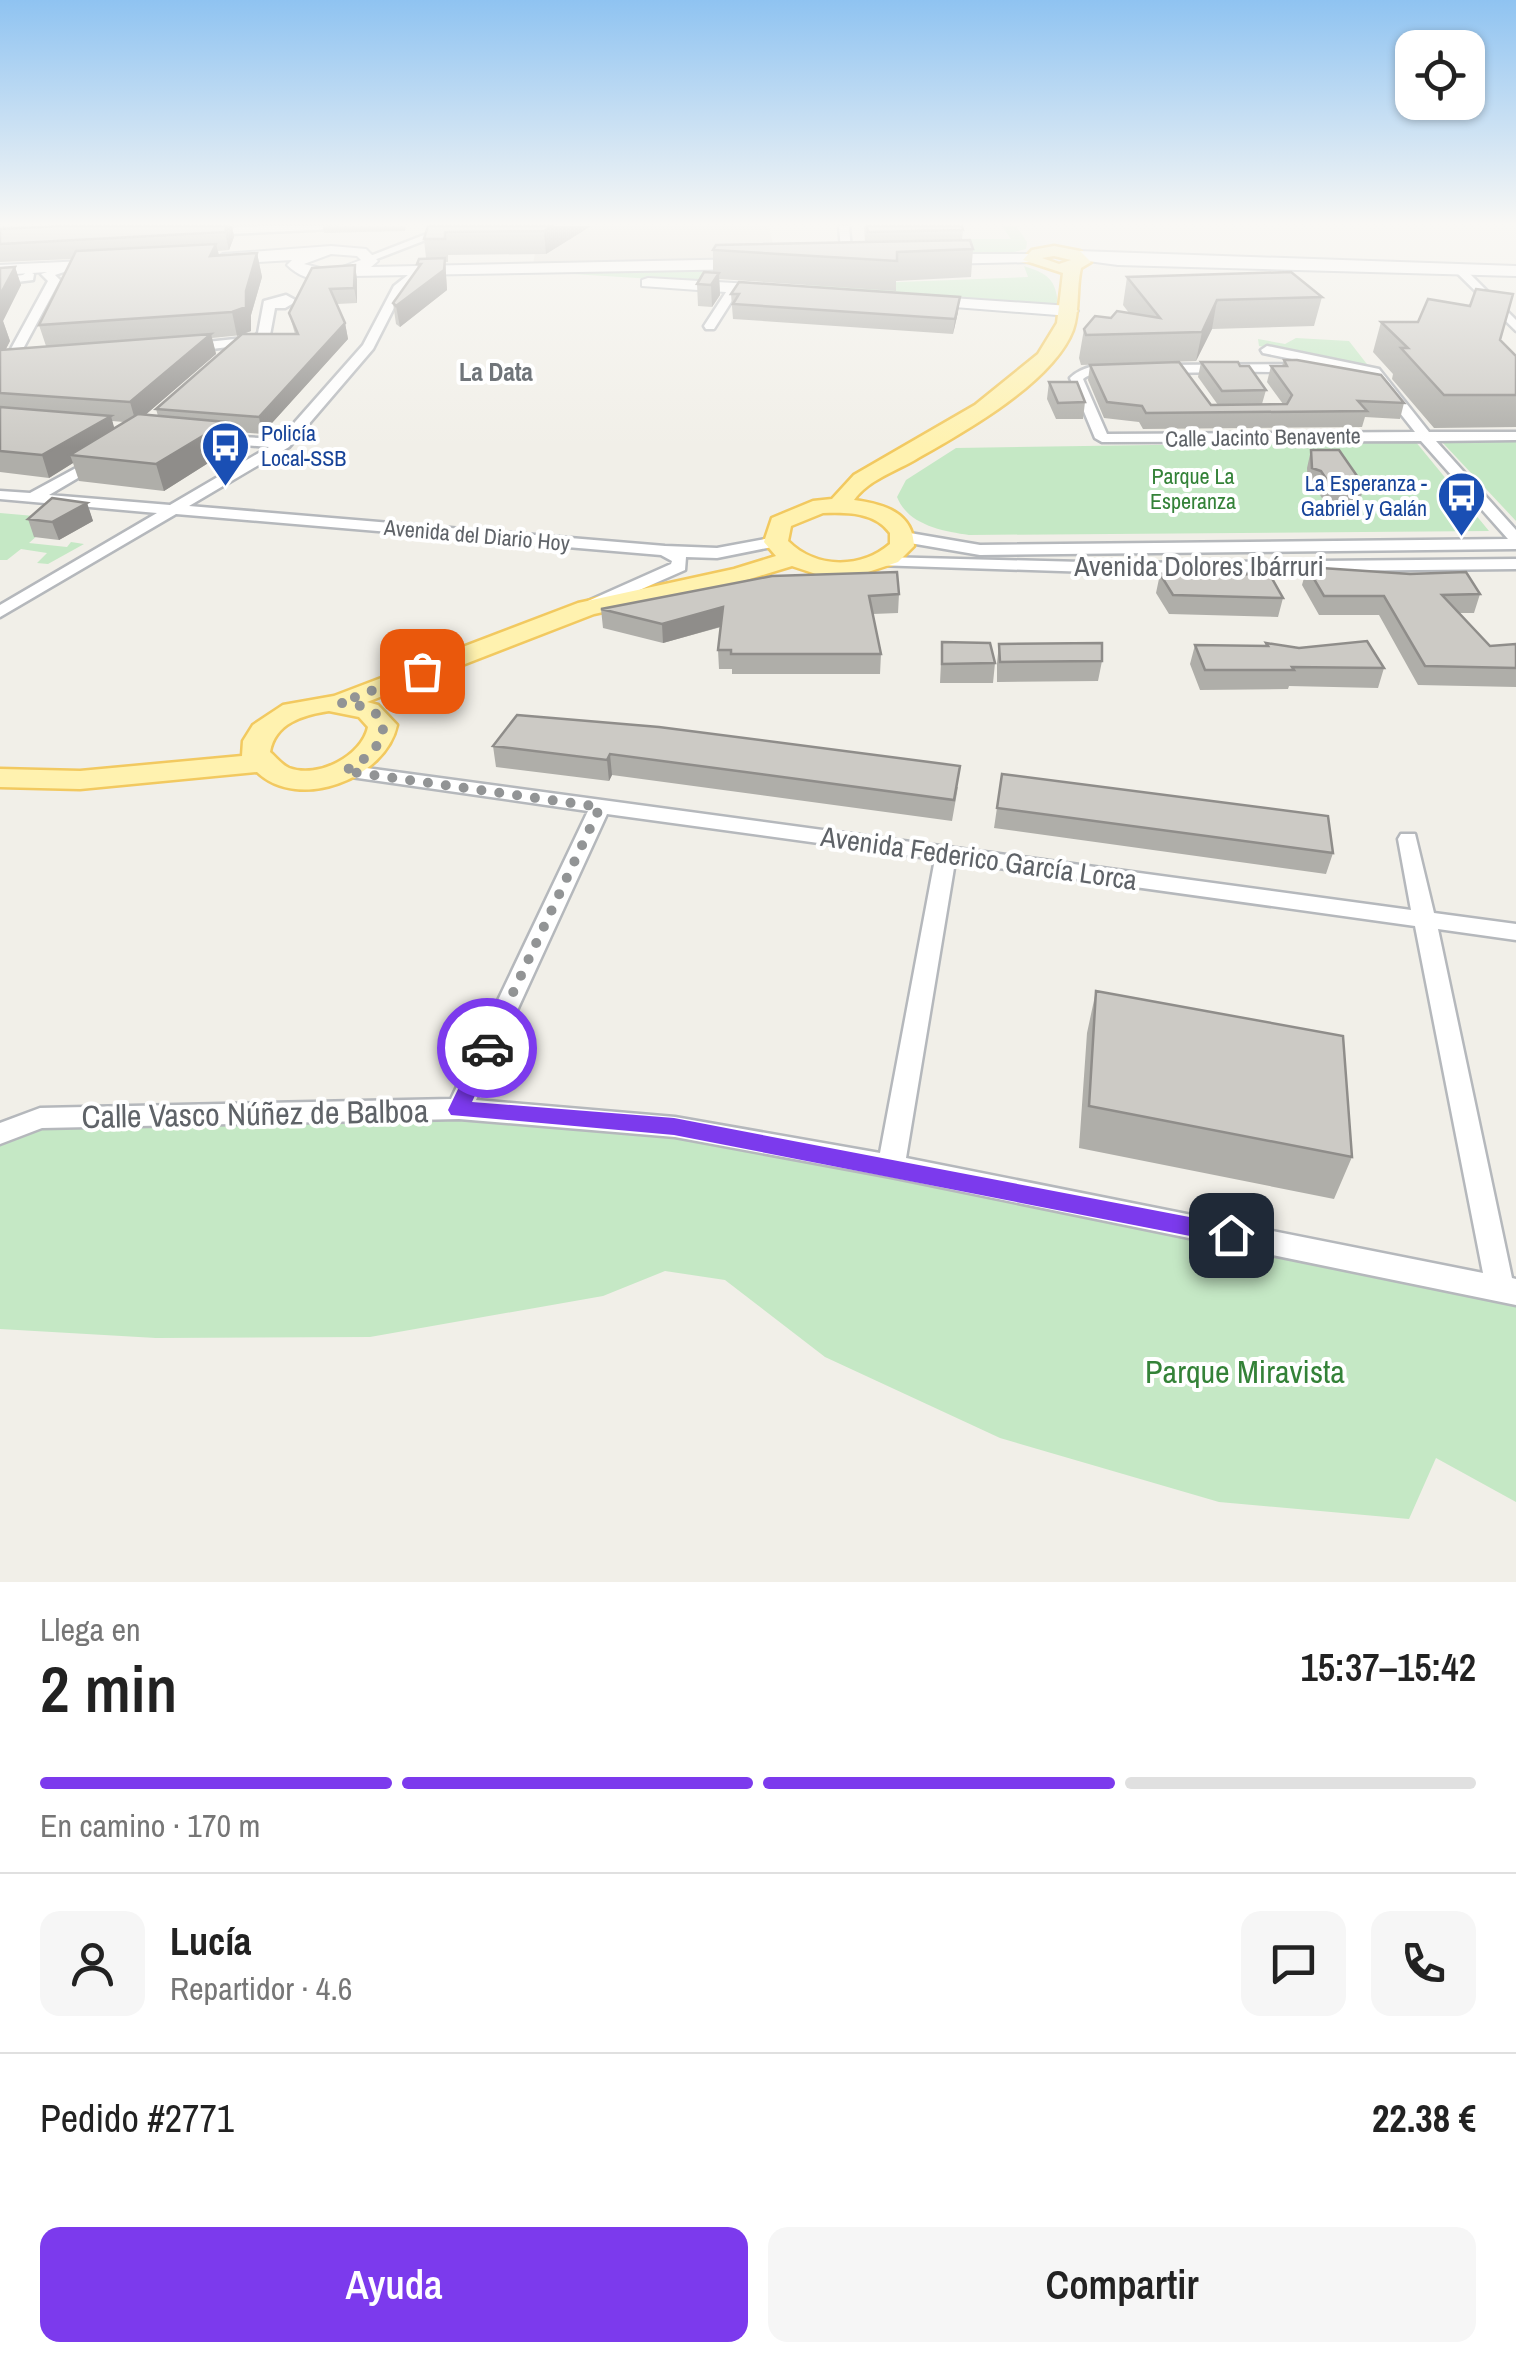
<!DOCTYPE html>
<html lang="es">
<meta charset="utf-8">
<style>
body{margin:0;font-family:"Archivo Narrow",sans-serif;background:#f6f6f6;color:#222;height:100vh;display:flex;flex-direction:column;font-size:38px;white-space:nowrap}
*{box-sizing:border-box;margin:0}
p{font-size:32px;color:#767676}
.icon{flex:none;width:55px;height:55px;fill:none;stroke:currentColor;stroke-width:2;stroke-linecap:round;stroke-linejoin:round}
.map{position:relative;height:1582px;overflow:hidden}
.drawer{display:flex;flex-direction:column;background:#fff;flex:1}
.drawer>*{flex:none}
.buttons{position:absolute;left:1395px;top:30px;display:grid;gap:20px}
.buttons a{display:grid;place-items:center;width:90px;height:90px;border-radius:20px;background:#fff;box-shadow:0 2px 8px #0004;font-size:50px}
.pin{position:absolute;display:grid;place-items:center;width:85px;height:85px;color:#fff;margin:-42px;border-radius:20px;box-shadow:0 5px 15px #0006}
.courier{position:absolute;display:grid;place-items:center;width:100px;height:100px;margin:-50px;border:8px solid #7c3aed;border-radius:50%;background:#fff;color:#222;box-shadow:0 2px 12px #0007}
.head em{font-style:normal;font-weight:600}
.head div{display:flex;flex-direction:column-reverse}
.head{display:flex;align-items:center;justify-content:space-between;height:170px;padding:0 40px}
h1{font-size:65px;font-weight:600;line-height:75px}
.bar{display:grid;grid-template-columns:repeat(4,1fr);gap:15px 10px;align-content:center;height:120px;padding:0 40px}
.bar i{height:12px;border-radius:8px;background:#e0e0e0}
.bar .on{background:#7c3aed}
.bar p{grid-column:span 4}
.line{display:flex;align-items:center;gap:25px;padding:0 40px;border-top:2px solid #e0e0e0}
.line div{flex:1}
.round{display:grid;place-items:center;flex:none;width:105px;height:105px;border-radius:20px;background:#f6f6f6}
.primary-button{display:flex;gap:20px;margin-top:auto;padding:20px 40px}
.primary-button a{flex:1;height:115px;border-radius:20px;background:#7c3aed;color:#fff;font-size:40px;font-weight:600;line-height:115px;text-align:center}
.primary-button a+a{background:#f6f6f6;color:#222}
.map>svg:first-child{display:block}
.education{fill:#e1ded6}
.green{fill:#c5e8c5}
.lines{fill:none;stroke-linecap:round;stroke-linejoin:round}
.street-casing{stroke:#b5b8bc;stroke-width:5}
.secondary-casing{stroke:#b6babf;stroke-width:4}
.primary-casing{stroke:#f2c960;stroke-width:5}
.street{fill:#fff;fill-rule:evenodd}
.secondary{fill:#fff;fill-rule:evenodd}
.primary{fill:#fff2af;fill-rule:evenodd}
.wall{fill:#afaea9;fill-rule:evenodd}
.shaded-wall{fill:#8f8d8a}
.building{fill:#cccac5;stroke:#8f8d8a;stroke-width:2.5}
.route{fill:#7c3aed}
.done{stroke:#929495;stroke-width:10;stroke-dasharray:0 18}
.labels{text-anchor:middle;stroke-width:8;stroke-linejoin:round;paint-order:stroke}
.far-transit-label{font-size:22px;fill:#164399;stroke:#fff;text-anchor:start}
.far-street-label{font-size:22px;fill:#5f6368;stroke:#fff}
.far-park-label{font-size:22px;fill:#348238;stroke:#fff}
.far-neighbourhood-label{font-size:25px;font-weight:bold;fill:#70757a;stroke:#fff}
.street-label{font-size:28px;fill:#5f6368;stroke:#fff}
.near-street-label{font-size:32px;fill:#5f6368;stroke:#fff}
.near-park-label{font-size:32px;fill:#348238;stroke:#fff}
</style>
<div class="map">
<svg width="1516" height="1582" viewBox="0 0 1516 1582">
<rect width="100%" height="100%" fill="#f1efe8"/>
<path class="education" d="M 540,226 L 769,226 L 776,258 L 533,264 Z"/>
<path class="green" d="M 1002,226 L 1016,226 L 1027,242 L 1026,249 L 1003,255 L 866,256 L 957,239 L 1011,239 Z
M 1024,266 C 1048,274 1056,279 1058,305 L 769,287 L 1028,277 Z
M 712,267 L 702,282 L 540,272 Z
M 1296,338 L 1349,341 L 1370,368 L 1259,346 L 1258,339 L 1285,344 Z
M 1415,441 L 1489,531 L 969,535 C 942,531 908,525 897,497 L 906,480 L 956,448 Z
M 1516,441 L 1516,521 L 1442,442 Z
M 0,513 L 57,518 L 29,543 L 67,547 L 71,542 L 84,544 L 48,564 L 37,563 L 47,553 L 21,549 L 7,560 L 0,560 Z
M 459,1109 L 675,1127 L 1516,1292 L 1516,1502 L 1436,1458 L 1409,1519 L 1219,1502 L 1000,1438 L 825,1357 L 725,1280 L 665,1271 L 603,1296 L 370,1337 L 156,1338 L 0,1329 L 0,1134 L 40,1118 Z"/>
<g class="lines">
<defs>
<path id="street" d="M 262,226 L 337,226 L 332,229 L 207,235 L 202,232 L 207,229 Z
M 447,226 L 462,226 L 374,260 L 365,258 Z
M 839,226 L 849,226 L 852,263 L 842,261 Z
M 69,265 L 79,267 L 55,275 L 60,280 L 17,360 L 0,372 L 0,362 L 6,358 L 48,281 L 41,274 Z
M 418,267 L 424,270 L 403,290 L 373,349 L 289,447 L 189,506 L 665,546 L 717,548 L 776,537 L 782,539 L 782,545 L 717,558 L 686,557 L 685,570 L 594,610 L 588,609 L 588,601 L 671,564 L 672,561 L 661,555 L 176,514 L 0,617 L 0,605 L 157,513 L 0,499 L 0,491 L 30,493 L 100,455 L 107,459 L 105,462 L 49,495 L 170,505 L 269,447 L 207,442 L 200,438 L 202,435 L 280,439 L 363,345 L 394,286 Z
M 1455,267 L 1463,267 L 1516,320 L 1516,331 L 1455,271 Z
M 28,271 L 34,274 L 33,280 L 0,284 L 0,278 L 23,275 Z
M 730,286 L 740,288 L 714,329 L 706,329 L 704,326 Z
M 286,295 L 297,301 L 285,308 L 275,308 L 270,335 L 261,343 L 188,352 L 182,348 L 188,344 L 254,337 L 258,333 L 264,301 Z
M 1267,346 L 1379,369 L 1429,432 L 1516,432 L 1516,440 L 1436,441 L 1516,530 L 1516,549 L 980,555 L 904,542 L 896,537 L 904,532 L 980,545 L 1508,539 L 1421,441 L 1102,442 L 1095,438 L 1070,378 C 1082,366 1105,361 1119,370 C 1109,378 1094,370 1083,379 L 1107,434 L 1415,432 L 1370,375 L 1263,353 L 1261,350 Z
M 1298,364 L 1303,365 L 1303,371 L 1157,373 L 1151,369 L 1157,365 Z
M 882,557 L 1121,563 L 1516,559 L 1516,569 L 1121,573 L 876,565 L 876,559 Z
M 344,765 L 1411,910 L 1398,839 L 1401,834 L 1415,834 L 1434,913 L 1516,924 L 1516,940 L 1438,929 L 1512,1278 L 1516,1279 L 1516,1305 L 891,1177 L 675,1137 L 459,1119 L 42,1128 L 0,1144 L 0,1123 L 40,1108 L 451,1099 L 588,811 L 337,775 L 334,771 ZM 607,814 L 935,859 L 880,1153 L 675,1117 L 476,1100 ZM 955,862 L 1415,926 L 1483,1273 L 906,1158 Z"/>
<path id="secondary" d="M 331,246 L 366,249 L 378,261 L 371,267 L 749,259 L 757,264 L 749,269 L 352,276 C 329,283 305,283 287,265 L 292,260 L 223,264 L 215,259 L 223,254 ZM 331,254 L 357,256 L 361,260 L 332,271 L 304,264 Z
M 1078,251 L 1516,266 L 1516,276 L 1118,265 L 1073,259 L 1070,256 Z
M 1031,254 L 1039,259 L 1036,262 L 937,264 L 929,259 L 937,254 Z
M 105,260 L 110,262 L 110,268 L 0,275 L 0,265 Z
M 648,278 L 769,285 L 777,290 L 769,295 L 642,286 L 642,280 Z
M 922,296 L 1070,306 L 1078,311 L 1070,316 L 916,304 L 914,301 Z"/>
<path id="primary" d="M 1054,246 L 1080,251 L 1091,262 L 1081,268 C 1076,288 1080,310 1073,330 C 1053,382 966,431 918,458 C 897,471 869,479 854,500 C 883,504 913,512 914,546 L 898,562 L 856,576 L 819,575 L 792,566 L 740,582 L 594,614 L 367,702 L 378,705 L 397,725 C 386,778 299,812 257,772 L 80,789 L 0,787 L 0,769 L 80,771 L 242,756 L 243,741 L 253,725 L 283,705 L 334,696 L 578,603 L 734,569 L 776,556 L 764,542 L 772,518 L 813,501 L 832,499 L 854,475 L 975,405 L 1038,354 L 1057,323 L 1063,273 L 1023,260 L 1032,250 ZM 1054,256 L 1071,260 L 1059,264 L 1042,258 ZM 823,513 C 847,512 875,512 890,533 L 890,544 C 861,569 816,569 788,541 L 791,526 ZM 329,711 L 359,717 L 368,727 C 362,756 318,779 289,768 C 282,765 276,757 270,752 C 275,723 303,715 329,711 Z"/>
</defs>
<use href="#street" class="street-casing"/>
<use href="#secondary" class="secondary-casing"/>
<use href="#primary" class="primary-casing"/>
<use href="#street" class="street"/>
<use href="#secondary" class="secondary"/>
<use href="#primary" class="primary"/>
</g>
<path class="wall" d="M 0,226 L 232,226 L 234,237 L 229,250 L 218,251 L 219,256 L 257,253 L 262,277 L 251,315 L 251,331 L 243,334 L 295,334 L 289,313 L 355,265 L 357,280 L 357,303 L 337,304 L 345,323 L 348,339 L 262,434 L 228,431 L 232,448 L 164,491 L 79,481 L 73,463 L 49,478 L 0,472 L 0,268 L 15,267 L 21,285 L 3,321 L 10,341 L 5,350 L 46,346 L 39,325 L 72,259 L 0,262 ZM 242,335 L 156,409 L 158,416 L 145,415 L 216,354 L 212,338 ZM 112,421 L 124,422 L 114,428 Z
M 323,226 L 406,226 L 405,231 L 324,233 Z
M 428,226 L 591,226 L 546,254 L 448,255 L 448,262 L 445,262 L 447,290 L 400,327 L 396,324 L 393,303 L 418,268 L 417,264 L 426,258 L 424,239 Z
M 864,226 L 962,226 L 963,230 L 962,240 L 973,249 L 971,277 L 896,281 L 896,291 L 719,279 L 720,295 L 712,307 L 698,306 L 697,284 L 713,272 L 713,250 L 865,242 Z
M 1127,277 L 1322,297 L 1314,326 L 1212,329 L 1196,361 L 1081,365 L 1079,358 L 1084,329 L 1129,313 L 1123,305 Z
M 731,294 L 958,312 L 953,334 L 733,319 Z
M 1381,322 L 1500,340 L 1516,356 L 1516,427 L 1434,428 L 1392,379 L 1393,374 L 1373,352 Z
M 1284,360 L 1404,403 L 1400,419 L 1365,417 L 1362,427 L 1143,429 L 1139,422 L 1104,418 L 1088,380 L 1090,365 L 1211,405 L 1218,405 L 1198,377 L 1201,362 L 1240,366 L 1266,390 L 1262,404 L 1283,404 L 1267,382 L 1271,366 L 1282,366 Z
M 1049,382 L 1085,402 L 1083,419 L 1056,419 L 1047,399 Z
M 1311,450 L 1364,486 L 1359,504 L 1326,504 L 1316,489 L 1308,486 L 1307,468 Z
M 87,503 L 93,521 L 59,540 L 34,537 L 28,519 Z
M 1307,567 L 1480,594 L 1474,613 L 1460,613 L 1490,646 L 1516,644 L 1516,687 L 1418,685 L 1379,615 L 1319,615 L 1302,585 Z
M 1160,574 L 1283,598 L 1278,617 L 1169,614 L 1156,593 Z
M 899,594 L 898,613 L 873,614 L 881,654 L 880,674 L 732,674 L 732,669 L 719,669 L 718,650 L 721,627 L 663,643 L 603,628 L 601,609 Z
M 942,642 L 995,663 L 993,683 L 940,683 Z
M 1266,643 L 1384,668 L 1378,688 L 1289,686 L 1288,689 L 1200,690 L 1190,664 L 1195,645 L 1265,646 Z
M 999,644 L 1102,661 L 1098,681 L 997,682 L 997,663 Z
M 517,715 L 958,787 L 952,821 L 612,775 L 609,781 L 496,767 L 493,746 Z
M 1002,774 L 1333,853 L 1326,874 L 994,828 Z
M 1096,991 L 1352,1157 L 1334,1199 L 1079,1148 L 1087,1033 Z"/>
<path class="shaded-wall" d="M 227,226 L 232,226 L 234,237 L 229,250 L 225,232 Z
M 552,226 L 591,226 L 546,254 L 544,231 Z
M 216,244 L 222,267 L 210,256 Z
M 257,253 L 262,277 L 251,315 L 251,331 L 237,336 L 232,312 L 246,291 Z
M 445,258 L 447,290 L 400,327 L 396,306 Z
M 355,265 L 357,280 L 357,303 L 354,288 Z
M 15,267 L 21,285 L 3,321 L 10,341 L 4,353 L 0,355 L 0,295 Z
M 719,273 L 720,295 L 712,307 L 711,285 Z
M 960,297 L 958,312 L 953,334 L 955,319 Z
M 1217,300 L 1212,329 L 1196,361 L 1202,332 Z
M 345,323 L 348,339 L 262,434 L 259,417 Z
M 211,334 L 216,354 L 136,423 L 130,402 Z
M 111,416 L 117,438 L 70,455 L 73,463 L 49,478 L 42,455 Z
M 226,422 L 232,448 L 164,491 L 156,464 Z
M 87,503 L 93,521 L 59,540 L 52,522 Z
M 723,607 L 723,626 L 663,643 L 662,624 Z
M 610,754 L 612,775 L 609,781 L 607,760 Z"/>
<path class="building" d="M 61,226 L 227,226 L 225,232 L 0,244 L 0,229 Z
M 428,226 L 552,226 L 544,231 L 445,232 L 445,239 L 424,239 Z
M 867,226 L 962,226 L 963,230 L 868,232 Z
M 970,240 L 973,249 L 897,252 L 897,261 L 713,250 L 716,245 Z
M 216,244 L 210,256 L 257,253 L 246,291 L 246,307 L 232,312 L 39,325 L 76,251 Z
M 445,258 L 444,270 L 396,306 L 393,303 L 421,264 L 417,264 L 419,259 Z
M 355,265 L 354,288 L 330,289 L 345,323 L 259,417 L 156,409 L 242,334 L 298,334 L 289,313 L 312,268 Z
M 15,267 L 0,295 L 0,268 Z
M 704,272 L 719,273 L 711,285 L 697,284 Z
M 1291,272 L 1322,297 L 1217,300 L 1202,332 L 1086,335 L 1084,329 L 1095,316 L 1111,318 L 1117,311 L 1160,318 L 1127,277 Z
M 739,282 L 960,297 L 955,319 L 733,304 L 739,294 L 731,294 Z
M 1476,289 L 1513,294 L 1500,340 L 1516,356 L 1516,395 L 1444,395 L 1401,348 L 1408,348 L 1381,322 L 1418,322 L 1428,299 L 1470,306 Z
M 211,334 L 130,402 L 0,393 L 0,350 Z
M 1284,360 L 1297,360 L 1381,375 L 1404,403 L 1358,401 L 1367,411 L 1146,413 L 1142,406 L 1107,402 L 1090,365 L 1179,362 L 1211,405 L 1287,404 L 1292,395 L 1271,366 L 1287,366 Z
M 1201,362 L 1238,362 L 1240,366 L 1249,366 L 1266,390 L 1222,391 Z
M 1049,382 L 1077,382 L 1085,402 L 1058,403 Z
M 0,407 L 111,416 L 42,455 L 0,451 Z
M 138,414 L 226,422 L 156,464 L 70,455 Z
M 1311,450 L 1339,450 L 1364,486 L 1331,486 L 1321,471 L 1312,468 Z
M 52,498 L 87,503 L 52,522 L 28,519 Z
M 1307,567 L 1410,574 L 1466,572 L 1480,594 L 1442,595 L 1490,646 L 1516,644 L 1516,668 L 1425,666 L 1384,596 L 1324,596 Z
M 897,572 L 899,594 L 869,596 L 881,654 L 731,654 L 731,650 L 718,650 L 723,607 L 662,624 L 601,609 L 772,576 Z
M 1199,573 L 1270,575 L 1283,598 L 1173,595 L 1160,574 Z
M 1367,641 L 1384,668 L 1292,667 L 1294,670 L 1205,670 L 1195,645 L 1268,646 L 1266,643 L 1299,648 Z
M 942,642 L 990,643 L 995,663 L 942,664 Z
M 1102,643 L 1102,661 L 1000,662 L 999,644 Z
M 517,715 L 659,727 L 960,766 L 954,800 L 610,754 L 607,760 L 493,746 Z
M 1002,774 L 1328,816 L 1333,853 L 997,808 Z
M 1096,991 L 1343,1036 L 1352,1157 L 1089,1106 Z"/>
<linearGradient id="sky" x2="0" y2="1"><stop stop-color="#8fc3f1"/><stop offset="0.5" stop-color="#f9f8f5"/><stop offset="1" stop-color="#f9f8f5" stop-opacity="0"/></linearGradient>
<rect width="1516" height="448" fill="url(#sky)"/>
<path class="route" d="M 487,1041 L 497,1048 L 472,1102 L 674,1118 L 1231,1225 L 1239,1228 L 1242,1235 L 1239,1242 L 1231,1244 L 674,1135 L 451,1115 L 448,1110 L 480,1043 Z"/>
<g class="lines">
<path class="done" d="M 422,671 L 340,703 C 402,706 391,749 344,771 L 600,807 L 487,1048"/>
</g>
<defs>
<symbol id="bus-pin" viewBox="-11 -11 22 30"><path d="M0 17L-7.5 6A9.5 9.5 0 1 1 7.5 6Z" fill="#1a4fb4" stroke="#fff"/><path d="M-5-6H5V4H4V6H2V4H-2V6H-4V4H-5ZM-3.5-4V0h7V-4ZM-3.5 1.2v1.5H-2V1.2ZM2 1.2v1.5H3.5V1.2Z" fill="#fff"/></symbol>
</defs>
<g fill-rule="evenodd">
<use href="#bus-pin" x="198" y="418" width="55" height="75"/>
<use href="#bus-pin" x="1434" y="468" width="55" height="75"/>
</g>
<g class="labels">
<g class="far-transit-label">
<text x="261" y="441">Policía<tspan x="261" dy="25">Local-SSB</tspan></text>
<text x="1427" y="491" text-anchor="end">La Esperanza -<tspan x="1427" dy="25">Gabriel y Galán</tspan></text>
</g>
<g class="far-street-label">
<text transform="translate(1263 437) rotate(-1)" y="8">Calle Jacinto Benavente</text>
<text transform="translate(477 535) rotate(5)" y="8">Avenida del Diario Hoy</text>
</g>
<g class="far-park-label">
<text x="1193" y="484">Parque La<tspan x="1193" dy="25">Esperanza</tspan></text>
</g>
<g class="far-neighbourhood-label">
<text x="496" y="381">La Data</text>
</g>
<g class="street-label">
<text x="1199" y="576">Avenida Dolores Ibárruri</text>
<text transform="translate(979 858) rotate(8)" y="10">Avenida Federico García Lorca</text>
</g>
<g class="near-street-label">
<text transform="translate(255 1114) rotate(-1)" y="11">Calle Vasco Núñez de Balboa</text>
</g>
<g class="near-park-label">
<text x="1245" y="1383">Parque Miravista</text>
</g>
</g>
</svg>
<div class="buttons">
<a><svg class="icon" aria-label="locate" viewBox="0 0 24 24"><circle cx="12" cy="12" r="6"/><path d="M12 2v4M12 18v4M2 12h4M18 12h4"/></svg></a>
</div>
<div class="pin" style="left:422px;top:671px;background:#ea580c"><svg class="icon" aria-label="bag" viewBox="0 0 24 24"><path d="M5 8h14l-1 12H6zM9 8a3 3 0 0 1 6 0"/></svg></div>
<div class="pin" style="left:1231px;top:1235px;background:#1f2937"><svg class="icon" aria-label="home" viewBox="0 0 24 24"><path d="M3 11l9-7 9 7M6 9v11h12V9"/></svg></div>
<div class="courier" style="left:487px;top:1048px"><svg class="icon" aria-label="car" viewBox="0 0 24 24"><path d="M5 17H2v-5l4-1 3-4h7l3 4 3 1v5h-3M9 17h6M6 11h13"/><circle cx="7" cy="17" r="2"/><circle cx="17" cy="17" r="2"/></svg></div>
</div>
<section class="drawer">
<div class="head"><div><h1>2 min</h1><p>Llega en</p></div><em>15:37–15:42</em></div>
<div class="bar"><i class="on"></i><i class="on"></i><i class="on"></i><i></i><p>En camino · 170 m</p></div>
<div class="line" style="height:180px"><a class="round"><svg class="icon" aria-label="person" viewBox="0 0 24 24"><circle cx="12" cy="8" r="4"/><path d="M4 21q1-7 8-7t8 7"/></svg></a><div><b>Lucía</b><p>Repartidor · 4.6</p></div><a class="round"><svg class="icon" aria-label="chat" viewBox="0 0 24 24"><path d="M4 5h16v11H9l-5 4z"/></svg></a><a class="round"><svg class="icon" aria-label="phone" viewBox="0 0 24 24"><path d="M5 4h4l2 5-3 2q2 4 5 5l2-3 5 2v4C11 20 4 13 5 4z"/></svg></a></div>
<div class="line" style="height:130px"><div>Pedido #2771</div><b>22.38 €</b></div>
<div class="primary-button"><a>Ayuda</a><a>Compartir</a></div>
</section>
